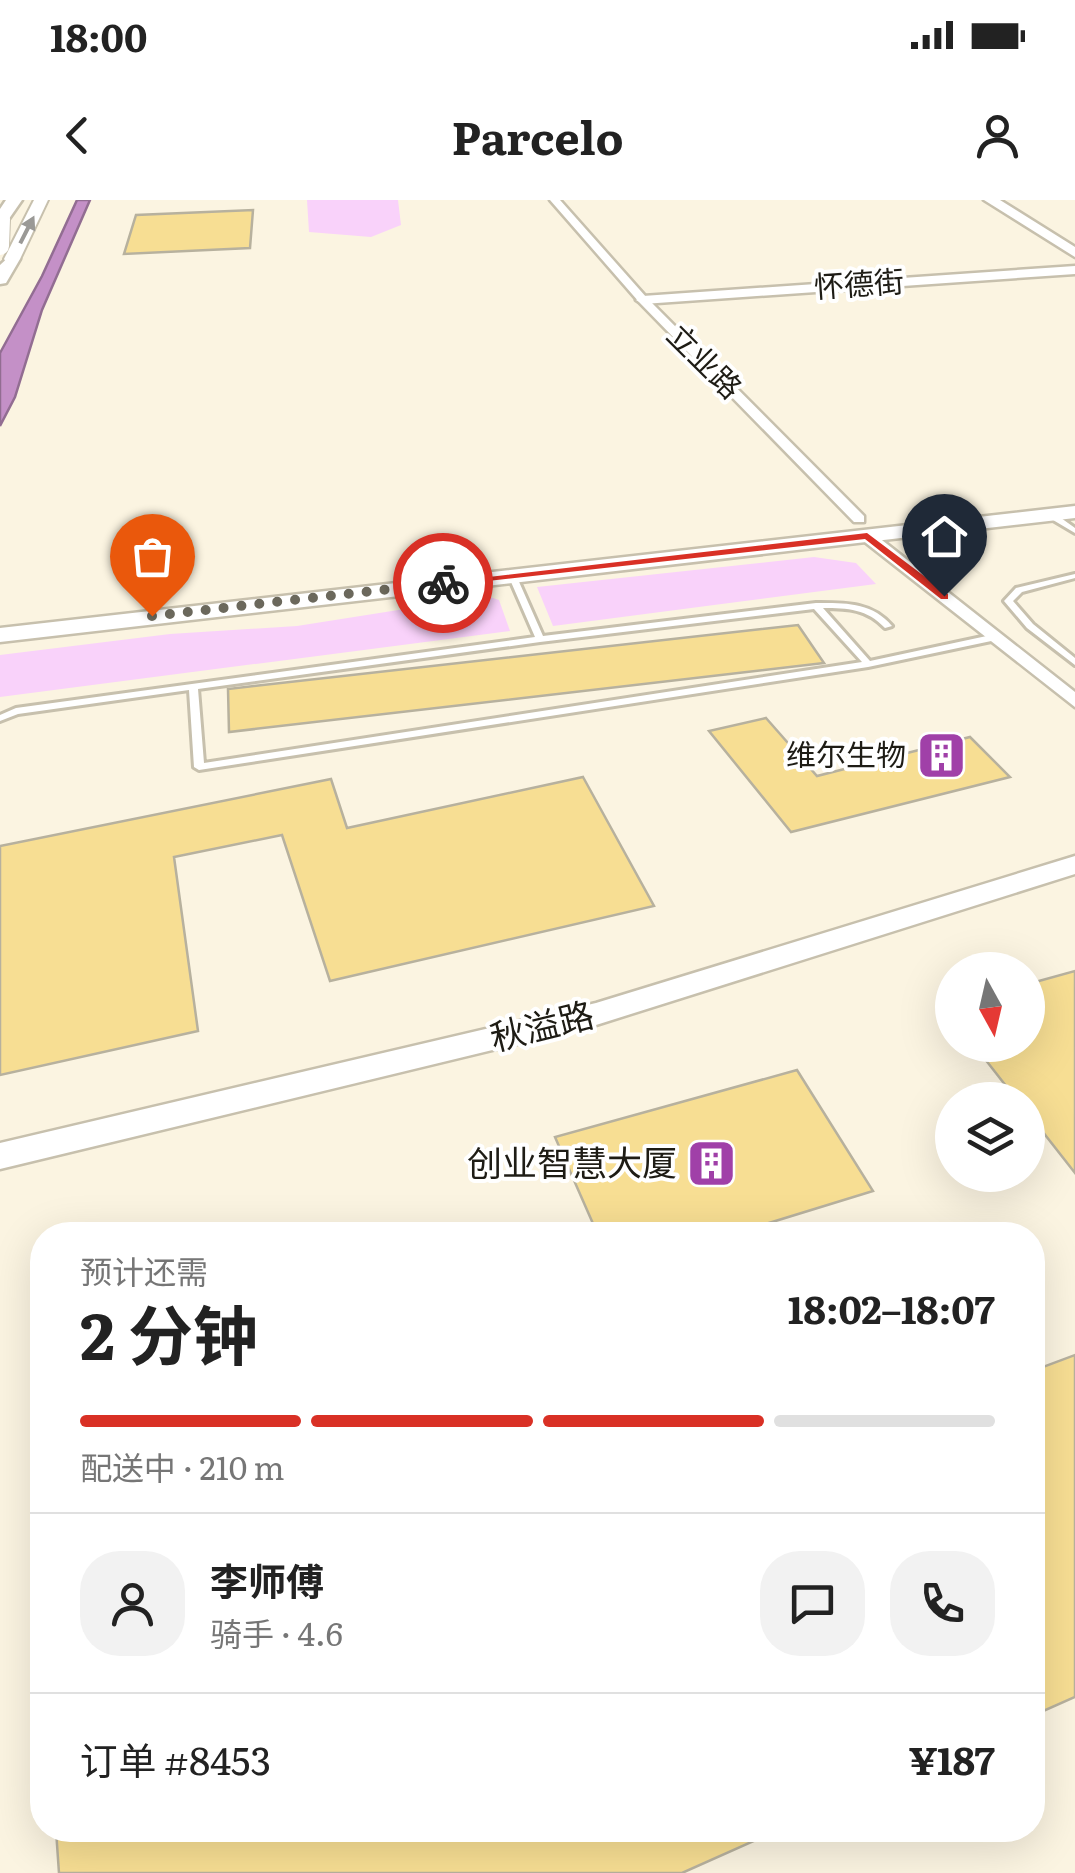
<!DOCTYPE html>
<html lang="zh">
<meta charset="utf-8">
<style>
body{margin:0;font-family:Literata,"Noto Sans SC",serif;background:#f2f2f2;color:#222;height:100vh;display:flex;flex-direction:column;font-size:38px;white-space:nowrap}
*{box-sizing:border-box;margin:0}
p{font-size:32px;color:#767676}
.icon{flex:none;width:55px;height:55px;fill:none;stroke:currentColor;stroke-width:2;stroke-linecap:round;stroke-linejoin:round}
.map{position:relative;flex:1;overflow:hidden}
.details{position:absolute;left:30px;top:1022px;width:1015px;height:620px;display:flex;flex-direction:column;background:#fff;border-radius:40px;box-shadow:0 10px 40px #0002}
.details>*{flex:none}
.needle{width:65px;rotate:172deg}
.controls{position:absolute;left:935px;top:752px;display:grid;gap:20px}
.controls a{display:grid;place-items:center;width:110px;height:110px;border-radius:50%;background:#fff;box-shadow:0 10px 40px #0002;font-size:50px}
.pin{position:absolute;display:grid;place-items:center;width:85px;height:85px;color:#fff;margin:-102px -42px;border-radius:50% 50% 50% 0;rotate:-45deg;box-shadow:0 0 10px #0007}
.pin .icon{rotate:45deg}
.courier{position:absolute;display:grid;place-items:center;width:100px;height:100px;margin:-50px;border:8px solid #d93025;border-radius:50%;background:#fff;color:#222;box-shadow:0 2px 12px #0007}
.headline em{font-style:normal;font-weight:700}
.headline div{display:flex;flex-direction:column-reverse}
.headline{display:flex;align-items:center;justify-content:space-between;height:170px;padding:0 50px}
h1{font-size:65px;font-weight:700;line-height:75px}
.bar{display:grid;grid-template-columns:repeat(4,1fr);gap:15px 10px;align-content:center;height:120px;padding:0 50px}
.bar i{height:12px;border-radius:8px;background:#e0e0e0}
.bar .selected{background:#d93025}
.bar p{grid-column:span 4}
.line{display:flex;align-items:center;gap:25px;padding:0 50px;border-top:2px solid #e0e0e0}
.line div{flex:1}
.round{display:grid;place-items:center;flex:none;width:105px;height:105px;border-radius:40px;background:#f2f2f2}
.status{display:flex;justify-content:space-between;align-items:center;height:70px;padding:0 50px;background:#fff;direction:ltr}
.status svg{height:28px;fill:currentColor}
header{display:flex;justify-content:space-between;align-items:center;height:130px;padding:0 50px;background:#fff;font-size:45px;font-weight:700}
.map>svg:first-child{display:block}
.green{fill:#f9d2fa}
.water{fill:#c490c7;stroke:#926d92;stroke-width:2.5}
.building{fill:#f7de93;stroke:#b7b19e;stroke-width:2.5}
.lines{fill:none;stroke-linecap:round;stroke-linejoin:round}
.service-casing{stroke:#c7c0ad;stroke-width:6}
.minor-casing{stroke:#c7c0ad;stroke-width:5}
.tertiary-casing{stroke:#c7c0ad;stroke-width:5}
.secondary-casing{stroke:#c7c0ad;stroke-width:5}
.primary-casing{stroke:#c7c0ad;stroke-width:4}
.trunk-casing{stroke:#c7c0ad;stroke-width:5}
.service{fill:#fff;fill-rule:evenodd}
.minor{fill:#fff;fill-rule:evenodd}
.tertiary{fill:#fff;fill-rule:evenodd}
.secondary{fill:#fff;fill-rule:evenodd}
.primary{fill:#fff;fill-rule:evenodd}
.trunk{fill:#fff;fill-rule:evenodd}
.trunk-bridge-casing{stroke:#c7c0ad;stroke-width:20;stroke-linecap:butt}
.trunk-bridge{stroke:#fff;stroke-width:18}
.oneway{fill:#9a9996}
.route{fill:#d93025}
.done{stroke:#6b685c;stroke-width:10;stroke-dasharray:0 18}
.labels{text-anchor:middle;stroke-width:8;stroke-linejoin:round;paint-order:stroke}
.far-street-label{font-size:30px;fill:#1e1c15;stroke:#fff}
.far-poi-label{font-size:30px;fill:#1e1c15;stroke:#fff;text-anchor:end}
.street-label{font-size:35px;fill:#1e1c15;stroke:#fff}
.poi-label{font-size:35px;fill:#1e1c15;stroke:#fff;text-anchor:end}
</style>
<div class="status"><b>18:00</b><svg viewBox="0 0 49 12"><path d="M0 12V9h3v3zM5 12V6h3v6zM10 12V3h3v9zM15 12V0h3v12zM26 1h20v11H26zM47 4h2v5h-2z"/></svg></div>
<header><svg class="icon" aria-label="back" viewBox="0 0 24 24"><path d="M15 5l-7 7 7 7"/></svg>Parcelo<svg class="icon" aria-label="person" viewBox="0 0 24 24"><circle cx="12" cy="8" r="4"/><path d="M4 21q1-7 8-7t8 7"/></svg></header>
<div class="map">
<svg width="1075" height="1673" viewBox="0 0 1075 1673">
<rect width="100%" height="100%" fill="#fbf4e1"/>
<path class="green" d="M 307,0 L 398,0 L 401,25 L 371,37 L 309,32 Z
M 814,357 L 856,363 L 876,384 L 553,426 L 537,387 Z
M 487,396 L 499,400 L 510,431 L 0,497 L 0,455 L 170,434 L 297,426 Z"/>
<path class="water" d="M 77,0 L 90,0 L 42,110 L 15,197 L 0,226 L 0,153 L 42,76 Z"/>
<path class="building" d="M 253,10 L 250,48 L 124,54 L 136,15 Z
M 798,425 L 824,463 L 229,532 L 228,489 Z
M 766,518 L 817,576 L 970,537 L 1010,577 L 791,632 L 709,531 Z
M 583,577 L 654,706 L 330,781 L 282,635 L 174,657 L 198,831 L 0,875 L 0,646 L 331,579 L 347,628 Z
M 1075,771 L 1075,973 L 1028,913 L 1028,900 L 1017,900 L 974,845 L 1028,845 L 1028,784 Z
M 797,870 L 873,991 L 730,1035 L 598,1035 L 555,937 Z
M 1075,1155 L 1075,1497 L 1032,1516 L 1032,1171 Z
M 56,1630 L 778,1630 L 682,1673 L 59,1673 Z"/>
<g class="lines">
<defs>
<path id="service" d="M 1048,313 L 1054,313 L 1075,328 L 1075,333 L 1048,317 Z
M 509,373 L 516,375 L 543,436 L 816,403 C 845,403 872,402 892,426 L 885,428 C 867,409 848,408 823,408 L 870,461 L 996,434 L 1000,437 L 996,440 L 868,467 L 199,570 L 194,567 L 189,490 L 18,514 L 0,521 L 0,515 L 16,508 L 535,437 L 508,375 ZM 814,409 L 862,462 L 204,563 L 198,489 L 540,442 Z
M 1075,374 L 1075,378 L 1022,392 L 1013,401 L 1033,424 L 1075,458 L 1075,465 L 1027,428 L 1004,401 L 1016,388 Z"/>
<path id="minor" d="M 550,0 L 560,0 L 647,98 L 864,316 L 864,322 L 854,322 L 639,102 Z
M 861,333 L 873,333 L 1075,492 L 1075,507 L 861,339 Z"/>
<path id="tertiary" d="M 1075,66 L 1075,74 L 643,104 L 636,100 L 643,96 Z
M 1075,656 L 1075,674 L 596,825 L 0,969 L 0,943 L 596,803 Z"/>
<path id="secondary" d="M 984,0 L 1000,0 L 1075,47 L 1075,57 Z
M 1075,306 L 1075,318 L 0,442 L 0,428 Z"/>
<path id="primary" d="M 34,0 L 48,0 L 20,59 L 6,62 L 4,59 Z"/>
<path id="trunk" d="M 6,0 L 22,0 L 6,23 L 0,25 L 0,9 Z
M 12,54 L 20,59 L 6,83 L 0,84 L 0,65 Z"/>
</defs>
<use href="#service" class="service-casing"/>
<use href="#minor" class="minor-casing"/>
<use href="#tertiary" class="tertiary-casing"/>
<use href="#secondary" class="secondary-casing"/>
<use href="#primary" class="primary-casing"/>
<use href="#trunk" class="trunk-casing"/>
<use href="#service" class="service"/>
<use href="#minor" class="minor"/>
<use href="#tertiary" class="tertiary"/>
<use href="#secondary" class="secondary"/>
<use href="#primary" class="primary"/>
<use href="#trunk" class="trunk"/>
<defs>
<path id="trunk-bridge" d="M 0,46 L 1,19"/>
</defs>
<use href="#trunk-bridge" class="trunk-bridge-casing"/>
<use href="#trunk-bridge" class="trunk-bridge"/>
</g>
<defs><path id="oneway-solid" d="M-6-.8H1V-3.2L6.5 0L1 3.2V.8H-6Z" transform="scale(2.5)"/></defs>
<use class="oneway" href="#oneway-solid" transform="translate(27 30) rotate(-63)"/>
<path class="route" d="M 867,333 L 948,394 L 948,399 L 941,399 L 865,339 L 443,386 L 438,383 Z"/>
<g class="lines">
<path class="done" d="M 152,416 L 443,383"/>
</g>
<defs>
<symbol id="building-square" viewBox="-11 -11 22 22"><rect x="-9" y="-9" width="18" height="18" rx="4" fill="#a040a8" stroke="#fff"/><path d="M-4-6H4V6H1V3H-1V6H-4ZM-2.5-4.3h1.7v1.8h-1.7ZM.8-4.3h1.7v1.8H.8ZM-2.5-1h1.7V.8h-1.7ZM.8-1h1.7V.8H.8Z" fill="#fff"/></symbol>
</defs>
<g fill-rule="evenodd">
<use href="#building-square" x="914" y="528" width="55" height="55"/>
<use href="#building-square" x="684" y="936" width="55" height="55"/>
</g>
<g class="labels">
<g class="far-street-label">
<text transform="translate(859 85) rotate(-4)" y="10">怀德街</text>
<text transform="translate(704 162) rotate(45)" y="10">立业路</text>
</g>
<g class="far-poi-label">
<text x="906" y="566">维尔生物</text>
</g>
<g class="street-label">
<text transform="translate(542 827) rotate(-14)" y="12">秋溢路</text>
</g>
<g class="poi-label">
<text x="677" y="976">创业智慧大厦</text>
</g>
</g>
</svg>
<div class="controls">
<a><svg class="needle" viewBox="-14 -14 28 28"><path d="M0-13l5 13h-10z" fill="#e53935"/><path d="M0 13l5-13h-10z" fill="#767676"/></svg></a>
<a><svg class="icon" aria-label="layers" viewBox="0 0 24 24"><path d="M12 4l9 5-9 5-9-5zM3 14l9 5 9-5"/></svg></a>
</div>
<div class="pin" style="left:152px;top:416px;background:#ea580c"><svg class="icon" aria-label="bag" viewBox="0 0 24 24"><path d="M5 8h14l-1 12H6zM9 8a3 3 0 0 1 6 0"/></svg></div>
<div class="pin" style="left:944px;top:396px;background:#1f2937"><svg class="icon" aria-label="home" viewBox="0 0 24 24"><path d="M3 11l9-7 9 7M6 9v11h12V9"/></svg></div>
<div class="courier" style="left:443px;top:383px"><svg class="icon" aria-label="bike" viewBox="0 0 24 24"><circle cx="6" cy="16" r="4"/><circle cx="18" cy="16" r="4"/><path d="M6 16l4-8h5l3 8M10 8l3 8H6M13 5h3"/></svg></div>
<section class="details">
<div class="headline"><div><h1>2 分钟</h1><p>预计还需</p></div><em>18:02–18:07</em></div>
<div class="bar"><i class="selected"></i><i class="selected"></i><i class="selected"></i><i></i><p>配送中 · 210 m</p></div>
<div class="line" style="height:180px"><a class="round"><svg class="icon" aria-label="person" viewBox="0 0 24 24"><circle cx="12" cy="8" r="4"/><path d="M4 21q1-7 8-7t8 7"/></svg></a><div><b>李师傅</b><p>骑手 · 4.6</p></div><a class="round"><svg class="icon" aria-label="chat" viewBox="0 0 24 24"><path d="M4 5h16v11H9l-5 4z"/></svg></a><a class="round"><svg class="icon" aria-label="phone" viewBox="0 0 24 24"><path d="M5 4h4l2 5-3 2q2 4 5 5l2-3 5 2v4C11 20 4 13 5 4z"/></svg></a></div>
<div class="line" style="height:130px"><div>订单 #8453</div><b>¥187</b></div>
</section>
</div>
